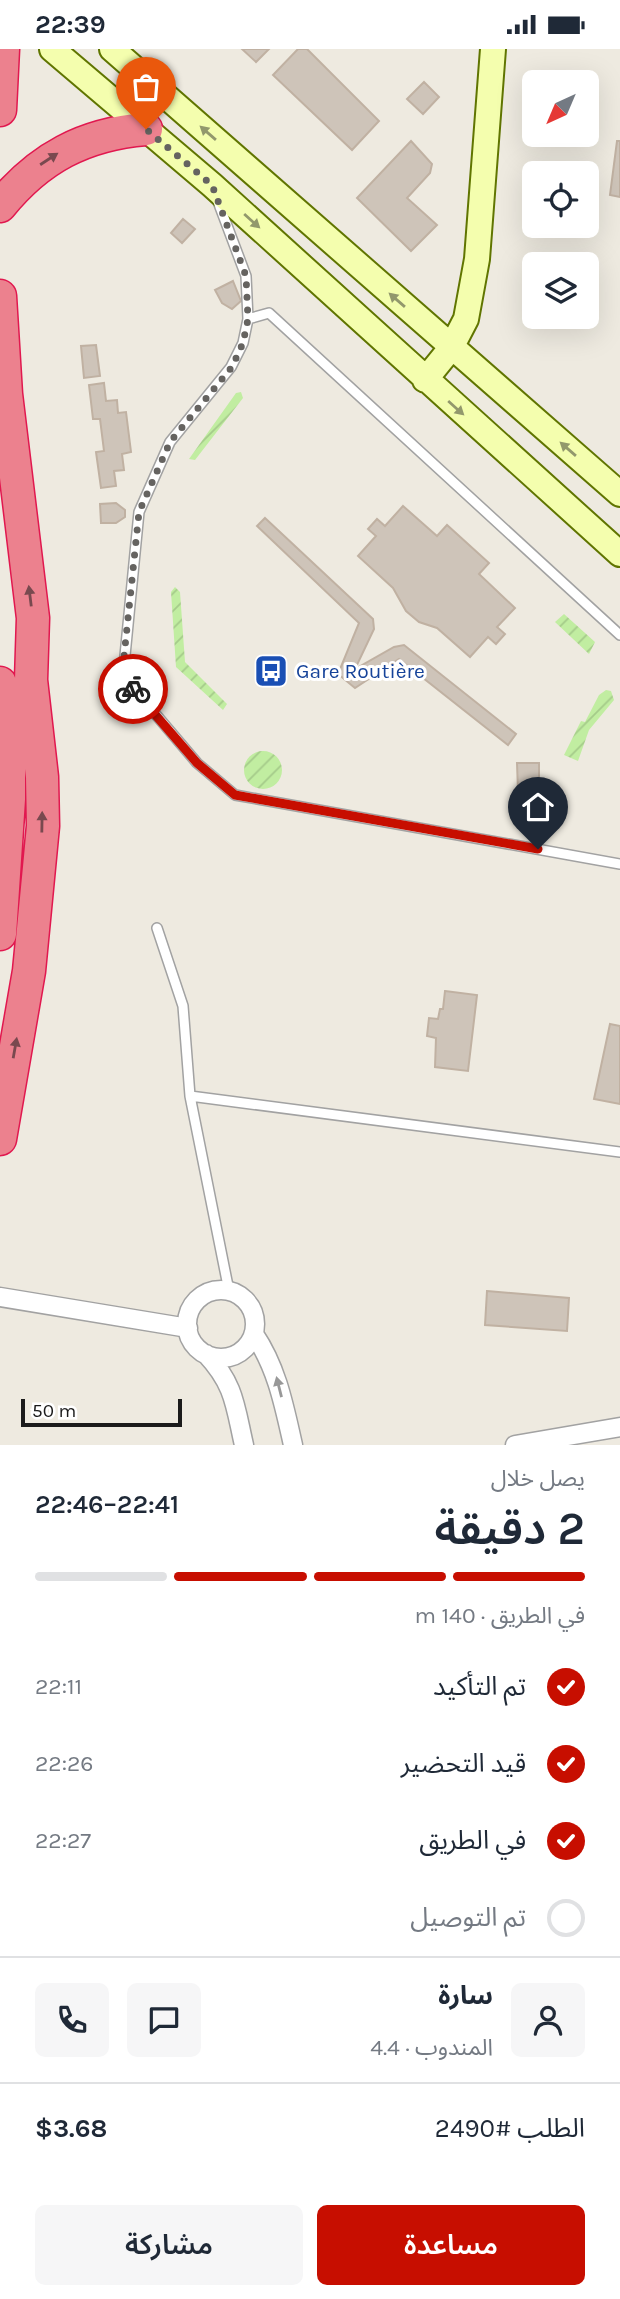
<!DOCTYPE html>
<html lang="ar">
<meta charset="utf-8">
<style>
body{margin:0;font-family:Karla,"Noto Sans Arabic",sans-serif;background:#f6f6f7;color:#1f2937;direction:rtl;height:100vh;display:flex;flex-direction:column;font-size:26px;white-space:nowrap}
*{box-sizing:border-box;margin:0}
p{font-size:23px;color:#747a83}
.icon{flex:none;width:38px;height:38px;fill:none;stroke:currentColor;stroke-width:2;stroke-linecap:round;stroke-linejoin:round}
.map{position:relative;height:1396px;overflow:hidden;direction:ltr}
.sheet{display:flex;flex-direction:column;background:#fff;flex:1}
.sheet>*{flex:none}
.needle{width:46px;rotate:224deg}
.tools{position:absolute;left:522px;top:21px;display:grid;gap:14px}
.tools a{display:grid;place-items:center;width:77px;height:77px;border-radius:10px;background:#fff;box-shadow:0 7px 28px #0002;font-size:35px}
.scale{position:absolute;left:21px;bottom:18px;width:161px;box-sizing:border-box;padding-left:7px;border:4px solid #1b1b1b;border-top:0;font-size:19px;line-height:24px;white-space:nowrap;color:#1b1b1b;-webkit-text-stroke:5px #fff;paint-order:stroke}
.pin{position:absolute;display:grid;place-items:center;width:60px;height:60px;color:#fff;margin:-72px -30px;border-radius:50% 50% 50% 0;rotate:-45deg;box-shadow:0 0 7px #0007}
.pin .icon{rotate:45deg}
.courier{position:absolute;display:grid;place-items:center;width:70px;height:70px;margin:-35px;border:5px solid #c70e00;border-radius:50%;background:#fff;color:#222;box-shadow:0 2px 9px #0007}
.head em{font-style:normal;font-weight:600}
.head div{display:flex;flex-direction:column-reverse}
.head{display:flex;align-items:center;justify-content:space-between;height:119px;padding:0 35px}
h1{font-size:46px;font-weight:600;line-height:52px}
.bar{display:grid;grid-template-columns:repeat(4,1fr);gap:10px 7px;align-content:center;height:84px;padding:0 35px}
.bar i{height:9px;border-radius:5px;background:#e0e1e3}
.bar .current{background:#c70e00}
.bar p{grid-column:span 4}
.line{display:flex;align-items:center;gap:18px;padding:0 35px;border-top:2px solid #e0e1e3}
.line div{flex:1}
.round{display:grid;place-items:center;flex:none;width:74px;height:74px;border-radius:10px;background:#f6f6f7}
ol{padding:0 35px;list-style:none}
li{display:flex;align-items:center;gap:21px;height:77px}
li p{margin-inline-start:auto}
li .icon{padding:7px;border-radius:50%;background:#c70e00;color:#fff;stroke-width:4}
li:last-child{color:#747a83}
li i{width:38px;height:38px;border:4px solid #e0e1e3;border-radius:50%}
.action{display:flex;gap:14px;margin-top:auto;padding:14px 35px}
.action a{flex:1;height:80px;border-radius:10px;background:#c70e00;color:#fff;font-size:28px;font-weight:600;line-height:80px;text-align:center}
.action a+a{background:#f6f6f7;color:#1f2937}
.status{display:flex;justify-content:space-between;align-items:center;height:49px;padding:0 35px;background:#fff;direction:ltr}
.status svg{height:19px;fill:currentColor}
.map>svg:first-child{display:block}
.garden{fill:url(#garden-furrows)}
.building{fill:#cec4b9;stroke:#c0b1a2;stroke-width:2}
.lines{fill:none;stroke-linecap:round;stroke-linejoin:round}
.lane-casing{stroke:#a2a2a2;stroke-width:12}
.street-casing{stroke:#a2a2a2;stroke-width:21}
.secondary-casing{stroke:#607500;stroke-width:28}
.highway-casing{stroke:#e1184f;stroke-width:35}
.lane{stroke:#fff;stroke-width:9}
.street{stroke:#fff;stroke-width:18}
.secondary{stroke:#f4feae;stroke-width:24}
.highway{stroke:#ec818e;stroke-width:32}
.oneway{fill:#92986c}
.oneway2{fill:#79494f}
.oneway3{fill:#989898}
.done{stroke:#656360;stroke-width:7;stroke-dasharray:0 12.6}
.route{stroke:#c70e00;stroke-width:9}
.labels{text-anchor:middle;stroke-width:6;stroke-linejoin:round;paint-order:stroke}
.transit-label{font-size:21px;fill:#164399;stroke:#fff;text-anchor:start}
</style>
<div class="status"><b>22:39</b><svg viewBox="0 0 49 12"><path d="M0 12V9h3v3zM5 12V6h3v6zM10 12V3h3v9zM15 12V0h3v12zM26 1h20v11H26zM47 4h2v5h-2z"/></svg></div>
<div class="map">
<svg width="620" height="1396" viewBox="0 0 620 1396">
<defs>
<pattern id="garden-furrows" width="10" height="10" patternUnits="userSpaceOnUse" patternTransform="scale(1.75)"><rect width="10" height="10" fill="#c1eda1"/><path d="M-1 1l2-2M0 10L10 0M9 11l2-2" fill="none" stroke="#a5cb8a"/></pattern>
</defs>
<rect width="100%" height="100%" fill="#eeeae0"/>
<path class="garden" d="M 241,343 L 243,349 L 195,411 L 189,410 L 236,344 Z
M 175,538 L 180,543 L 185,613 L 227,655 L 223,661 L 176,618 L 171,543 Z
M 564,565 L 595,593 L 589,605 L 555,573 Z
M 606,641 L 611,642 L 614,651 L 589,681 L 578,712 L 564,706 L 581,672 L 585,673 L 599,646 Z
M244 721a19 19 0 1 1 38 0a19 19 0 1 1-38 0Z"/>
<path class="building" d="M 242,0 L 269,0 L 256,13 Z
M 298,0 L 307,0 L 379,72 L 352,101 L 273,26 Z
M 424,33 L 439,48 L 423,65 L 407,50 Z
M 411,92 L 432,115 L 430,124 L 407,149 L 437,176 L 411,202 L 357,149 Z
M 617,92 L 620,92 L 620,148 L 610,146 Z
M 183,170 L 195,180 L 182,194 L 171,184 Z
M 233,232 L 241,252 L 232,260 L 222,254 L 215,241 Z
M 96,296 L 100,327 L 84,329 L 81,297 Z
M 104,334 L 106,352 L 117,351 L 118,364 L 126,363 L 131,403 L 122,405 L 124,421 L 114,422 L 116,437 L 101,439 L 96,403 L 104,402 L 100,370 L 93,370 L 89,336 Z
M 116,454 L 125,461 L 125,468 L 116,474 L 101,474 L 100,455 Z
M 403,457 L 437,487 L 447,476 L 489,514 L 479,525 L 515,559 L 497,578 L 505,585 L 496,595 L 488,588 L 470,608 L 437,579 L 419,573 L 406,562 L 393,539 L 358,507 L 376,487 L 368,480 L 377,470 L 385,477 Z
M 265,469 L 373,570 L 374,580 L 355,620 L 394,598 L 404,596 L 516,685 L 508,696 L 399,610 L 355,639 L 338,625 L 359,574 L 257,477 Z
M 517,714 L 539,714 L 539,742 L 518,742 Z
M 445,942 L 477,946 L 468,1022 L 435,1018 L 436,989 L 427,987 L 429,969 L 438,970 L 440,960 L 443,960 Z
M 610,975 L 620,977 L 620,1055 L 594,1050 Z
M 487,1242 L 569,1249 L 567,1282 L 485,1276 Z"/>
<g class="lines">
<defs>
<path id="lane" d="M 217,150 L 246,227 L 248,270 L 243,294 L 231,318 L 170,393 L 139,463 L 123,627 L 197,714 L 235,746 L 620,815
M 248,270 L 269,264 L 620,586
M 157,879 L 183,957 L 190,1047 L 229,1242
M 190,1047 L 620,1103"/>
<path id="street" d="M187 1275a34 34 0 1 1 68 0a34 34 0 1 1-68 0Z
M 0,1248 L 188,1279
M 254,1285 C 277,1319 284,1356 293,1396
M 206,1305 C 235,1336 235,1357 244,1396
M 515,1396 L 620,1378"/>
<path id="secondary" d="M 52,0 L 212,136 L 620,505
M 112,0 L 620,445
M 425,331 L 451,299 L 466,270 L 477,210 L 493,0"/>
<path id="highway" d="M 0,61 L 3,0
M 0,157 C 39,109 84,85 146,80
M 0,247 L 6,345 L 33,569 L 31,631 L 42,728 L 43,777 L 29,922 L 0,1090
M 0,634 L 9,712 L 9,750 L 0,885"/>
</defs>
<use href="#lane" class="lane-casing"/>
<use href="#street" class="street-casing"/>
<use href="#secondary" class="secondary-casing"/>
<use href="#highway" class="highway-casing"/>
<use href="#lane" class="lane"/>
<use href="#street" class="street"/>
<use href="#secondary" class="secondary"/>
<use href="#highway" class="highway"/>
</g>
<defs><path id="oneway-solid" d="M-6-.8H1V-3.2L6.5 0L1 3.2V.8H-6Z" transform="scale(1.75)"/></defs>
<g class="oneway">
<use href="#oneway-solid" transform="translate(208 84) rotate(-139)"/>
<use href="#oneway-solid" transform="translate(252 172) rotate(42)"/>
<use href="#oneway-solid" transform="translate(397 251) rotate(-139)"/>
<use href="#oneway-solid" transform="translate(456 359) rotate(42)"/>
<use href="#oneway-solid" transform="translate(568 400) rotate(-139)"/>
</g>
<g class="oneway2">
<use href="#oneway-solid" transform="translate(49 110) rotate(-33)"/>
<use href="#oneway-solid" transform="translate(30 547) rotate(-97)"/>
<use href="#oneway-solid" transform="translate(42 773) rotate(-89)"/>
<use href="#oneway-solid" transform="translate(15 999) rotate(-80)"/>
</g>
<use class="oneway3" href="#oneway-solid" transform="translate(279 1338) rotate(-104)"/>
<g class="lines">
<path class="done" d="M 133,640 L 122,627 L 139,463 L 170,393 L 232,318 L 243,294 L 248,270 L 246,227 L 212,136 L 146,80"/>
<path class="route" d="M 133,640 L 197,714 L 235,746 L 538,800"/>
</g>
<defs>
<symbol id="bus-square" viewBox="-11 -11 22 22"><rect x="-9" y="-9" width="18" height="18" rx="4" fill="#1a4fb4" stroke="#fff"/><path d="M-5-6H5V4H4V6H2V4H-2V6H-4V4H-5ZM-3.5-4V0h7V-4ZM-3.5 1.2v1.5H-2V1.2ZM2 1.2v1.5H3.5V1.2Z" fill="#fff"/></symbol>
</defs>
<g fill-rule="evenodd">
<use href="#bus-square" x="252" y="603" width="38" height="38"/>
</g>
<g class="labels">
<g class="transit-label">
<text x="296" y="629">Gare Routière</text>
</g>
</g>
</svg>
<div class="tools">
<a><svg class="needle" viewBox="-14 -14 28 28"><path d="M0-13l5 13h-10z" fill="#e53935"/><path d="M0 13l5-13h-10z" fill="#747a83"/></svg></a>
<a><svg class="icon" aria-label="locate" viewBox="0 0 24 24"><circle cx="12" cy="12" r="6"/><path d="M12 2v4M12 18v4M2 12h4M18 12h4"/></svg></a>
<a><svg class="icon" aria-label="layers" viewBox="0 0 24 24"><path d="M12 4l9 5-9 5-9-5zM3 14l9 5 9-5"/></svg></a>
</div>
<div class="scale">50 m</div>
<div class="pin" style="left:146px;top:80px;background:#ea580c"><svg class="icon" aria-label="bag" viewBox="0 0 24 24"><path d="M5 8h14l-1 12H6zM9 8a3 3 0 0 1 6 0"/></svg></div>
<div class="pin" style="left:538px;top:800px;background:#1f2937"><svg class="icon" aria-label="home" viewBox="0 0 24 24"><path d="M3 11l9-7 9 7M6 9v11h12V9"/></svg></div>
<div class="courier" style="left:133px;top:640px"><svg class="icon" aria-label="bike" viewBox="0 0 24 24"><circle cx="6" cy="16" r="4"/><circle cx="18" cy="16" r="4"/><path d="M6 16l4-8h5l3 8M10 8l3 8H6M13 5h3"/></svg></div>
</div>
<section class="sheet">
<div class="head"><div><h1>2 دقيقة</h1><p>يصل خلال</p></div><em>22:41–22:46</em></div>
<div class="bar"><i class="current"></i><i class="current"></i><i class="current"></i><i></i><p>في الطريق · 140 m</p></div>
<ol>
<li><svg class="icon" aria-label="check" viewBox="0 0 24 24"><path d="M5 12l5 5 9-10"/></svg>تم التأكيد<p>22:11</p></li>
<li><svg class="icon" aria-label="check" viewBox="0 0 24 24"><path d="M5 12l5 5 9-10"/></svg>قيد التحضير<p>22:26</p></li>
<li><svg class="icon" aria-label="check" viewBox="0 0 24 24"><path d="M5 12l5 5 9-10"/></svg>في الطريق<p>22:27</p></li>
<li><i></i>تم التوصيل</li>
</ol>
<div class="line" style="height:126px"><a class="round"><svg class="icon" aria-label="person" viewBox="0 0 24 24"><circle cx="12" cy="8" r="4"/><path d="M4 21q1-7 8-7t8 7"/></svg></a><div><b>سارة</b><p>المندوب · 4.4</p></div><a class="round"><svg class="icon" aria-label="chat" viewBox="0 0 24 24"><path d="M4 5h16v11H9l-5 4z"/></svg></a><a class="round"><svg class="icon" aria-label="phone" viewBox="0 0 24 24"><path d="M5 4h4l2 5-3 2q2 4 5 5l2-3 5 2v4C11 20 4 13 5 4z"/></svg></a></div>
<div class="line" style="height:91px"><div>الطلب #2490</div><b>$3.68</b></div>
<div class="action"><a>مساعدة</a><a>مشاركة</a></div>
</section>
